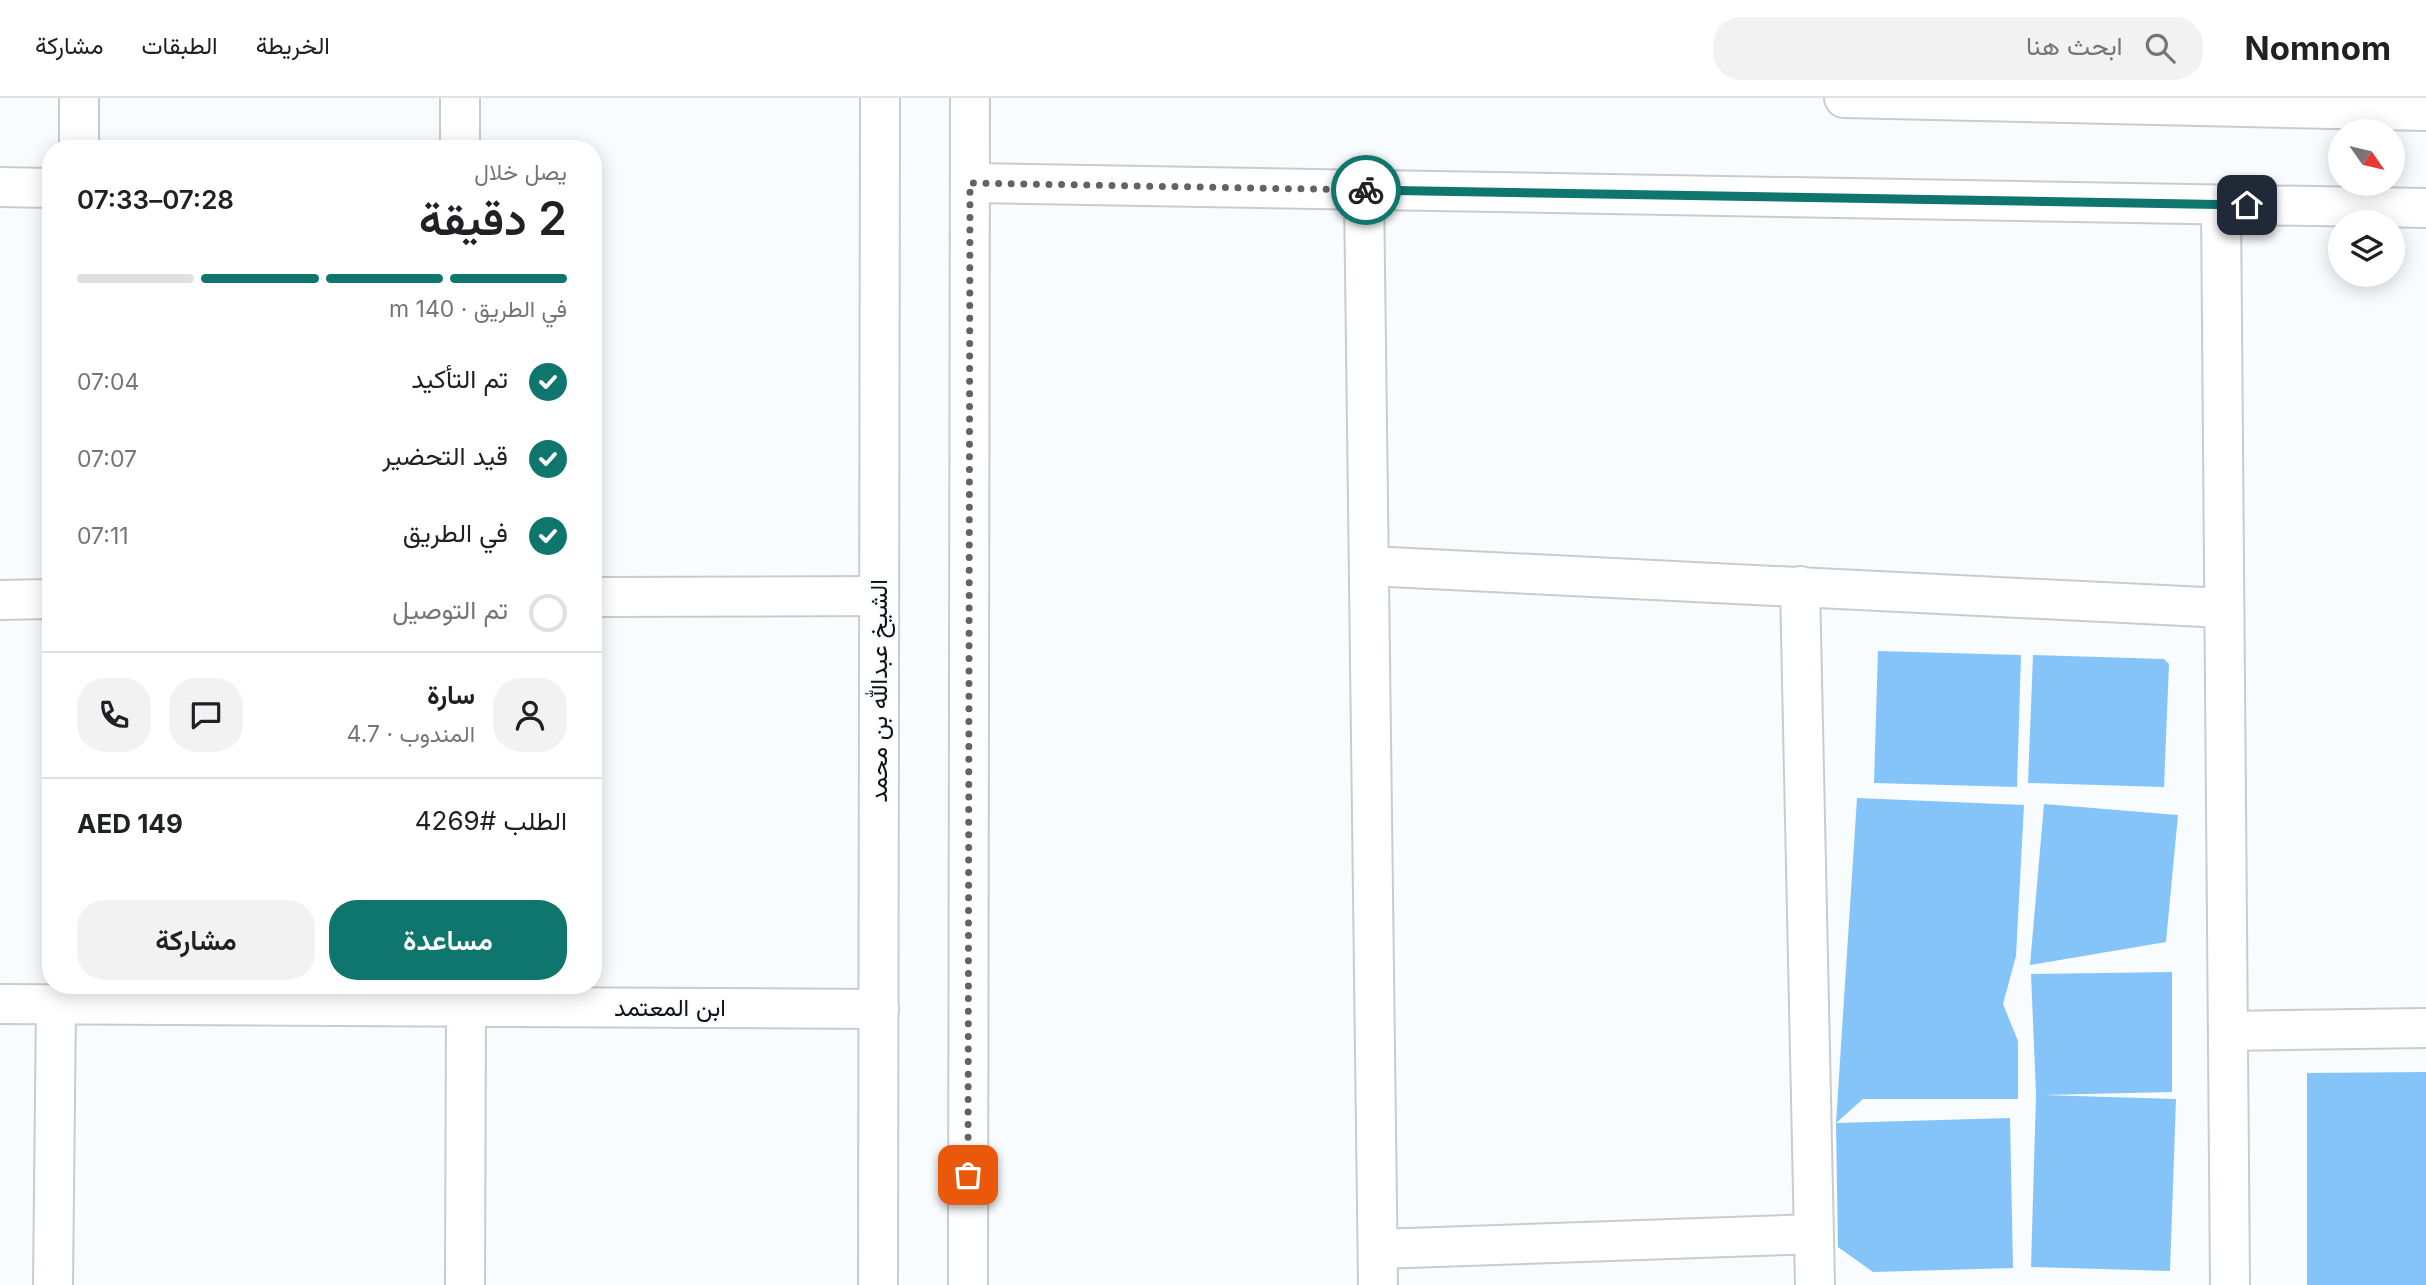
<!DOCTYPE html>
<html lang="ar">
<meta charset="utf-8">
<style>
body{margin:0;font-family:Inter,Vazirmatn,sans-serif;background:#f2f2f2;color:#202124;direction:rtl;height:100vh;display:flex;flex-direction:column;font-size:26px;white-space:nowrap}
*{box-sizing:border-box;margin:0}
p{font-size:23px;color:#757577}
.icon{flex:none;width:38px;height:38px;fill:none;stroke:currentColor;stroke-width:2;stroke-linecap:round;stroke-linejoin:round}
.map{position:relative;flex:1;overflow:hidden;direction:ltr}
.side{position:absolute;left:42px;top:42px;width:560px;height:854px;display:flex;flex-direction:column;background:#fff;border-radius:28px;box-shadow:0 4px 18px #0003;direction:rtl}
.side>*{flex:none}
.needle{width:46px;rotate:124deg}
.controls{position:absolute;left:2328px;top:21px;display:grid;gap:14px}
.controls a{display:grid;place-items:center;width:77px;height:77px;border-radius:50%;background:#fff;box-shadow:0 4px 18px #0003;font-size:35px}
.pin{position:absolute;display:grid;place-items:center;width:60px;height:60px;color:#fff;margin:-30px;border-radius:14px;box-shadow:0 4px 10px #0006}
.courier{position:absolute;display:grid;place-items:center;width:70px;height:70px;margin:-35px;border:5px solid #0f766e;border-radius:50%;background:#fff;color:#222;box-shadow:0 2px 9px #0007}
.overview em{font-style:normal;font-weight:600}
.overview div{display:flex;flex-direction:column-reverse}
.overview{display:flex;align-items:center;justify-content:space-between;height:119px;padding:0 35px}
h1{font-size:46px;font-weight:600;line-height:52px}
.bar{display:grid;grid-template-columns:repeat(4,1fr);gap:10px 7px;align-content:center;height:84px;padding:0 35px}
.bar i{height:9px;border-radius:5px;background:#e0e0e0}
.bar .on{background:#0f766e}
.bar p{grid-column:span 4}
.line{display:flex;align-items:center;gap:18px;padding:0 35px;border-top:2px solid #e0e0e0}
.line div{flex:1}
.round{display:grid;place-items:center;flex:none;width:74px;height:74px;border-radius:28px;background:#f2f2f2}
ol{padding:0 35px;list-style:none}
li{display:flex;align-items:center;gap:21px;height:77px}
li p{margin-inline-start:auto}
li .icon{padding:7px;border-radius:50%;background:#0f766e;color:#fff;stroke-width:4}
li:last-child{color:#757577}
li i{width:38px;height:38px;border:4px solid #e0e0e0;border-radius:50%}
.button{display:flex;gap:14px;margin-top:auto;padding:14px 35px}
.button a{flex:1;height:80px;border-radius:28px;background:#0f766e;color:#fff;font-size:28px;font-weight:600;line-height:80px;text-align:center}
.button a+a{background:#f2f2f2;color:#202124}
header{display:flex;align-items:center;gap:42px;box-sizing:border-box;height:98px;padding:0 35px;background:#fff;border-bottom:2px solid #e0e0e0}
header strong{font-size:33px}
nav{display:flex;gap:38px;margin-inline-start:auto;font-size:24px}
.search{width:490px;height:63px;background:#f2f2f2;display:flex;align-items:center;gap:18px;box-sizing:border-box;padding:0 24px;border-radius:28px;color:#757577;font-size:26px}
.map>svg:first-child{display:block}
.building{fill:#85c4f9}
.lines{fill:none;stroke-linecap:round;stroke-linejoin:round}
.street-casing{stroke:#c8cccf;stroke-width:42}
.secondary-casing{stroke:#c8cccf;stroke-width:42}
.street{stroke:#fff;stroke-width:38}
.secondary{stroke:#fff;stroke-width:38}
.done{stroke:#616365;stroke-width:7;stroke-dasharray:0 12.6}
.route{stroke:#0f766e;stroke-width:9}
.labels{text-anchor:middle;stroke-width:5;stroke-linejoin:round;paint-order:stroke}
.street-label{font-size:24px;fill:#101112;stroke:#f8fcff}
</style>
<header>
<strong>Nomnom</strong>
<div class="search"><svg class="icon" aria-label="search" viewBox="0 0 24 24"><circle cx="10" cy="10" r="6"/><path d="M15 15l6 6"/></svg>ابحث هنا</div>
<nav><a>الخريطة</a><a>الطبقات</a><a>مشاركة</a></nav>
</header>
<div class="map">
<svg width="2426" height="1187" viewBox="0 0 2426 1187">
<rect width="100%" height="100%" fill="#f8fcff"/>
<path class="building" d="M 1878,553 L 2021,557 L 2017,689 L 1874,685 Z
M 2033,557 L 2164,561 L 2169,566 L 2164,689 L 2028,685 Z
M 1857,700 L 2024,707 L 2016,858 L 2003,906 L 2018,943 L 2018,1001 L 1863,1001 L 1836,1025 Z
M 2044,706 L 2178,717 L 2166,844 L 2030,867 Z
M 2172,874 L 2172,994 L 2043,997 L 2176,1001 L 2170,1173 L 2031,1169 L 2036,997 L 2031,876 Z
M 2426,974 L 2426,1187 L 2307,1187 L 2307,975 Z
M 2010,1020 L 2013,1170 L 1873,1174 L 1838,1149 L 1836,1025 Z"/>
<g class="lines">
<defs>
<path id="street" d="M 1844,0 L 2426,13
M 79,51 L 79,0
M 460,51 L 460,0
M 970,85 L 2426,110
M 0,89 L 51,90
M 1364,92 L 1378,1187
M 2221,106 L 2230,1187
M 1369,468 L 2224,510
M 1800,488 L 1815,1187
M 593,499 L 879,498
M 0,502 L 51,501
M 0,906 L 879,911
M 2228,933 L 2426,930
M 1378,1151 L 1814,1136
M 53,1187 L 56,906
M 465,1187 L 466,909"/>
<path id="secondary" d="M 878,1187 L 880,0
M 968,1187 L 970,0"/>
</defs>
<use href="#street" class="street-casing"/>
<use href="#secondary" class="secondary-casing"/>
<use href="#street" class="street"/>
<use href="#secondary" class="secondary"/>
</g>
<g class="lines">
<path class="done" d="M 968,1077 L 970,85 L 1366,92"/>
<path class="route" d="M 1366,92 L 2247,107"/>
</g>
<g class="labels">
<g class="street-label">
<text transform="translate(879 593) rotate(-90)" y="8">الشيخ عبدالله بن محمد</text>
<text x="670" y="918">ابن المعتمد</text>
</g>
</g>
</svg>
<div class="controls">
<a><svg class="needle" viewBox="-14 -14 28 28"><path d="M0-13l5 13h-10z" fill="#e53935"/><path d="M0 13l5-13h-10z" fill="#757577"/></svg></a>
<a><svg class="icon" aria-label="layers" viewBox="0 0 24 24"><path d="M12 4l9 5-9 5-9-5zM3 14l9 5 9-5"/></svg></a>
</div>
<div class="pin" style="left:968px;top:1077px;background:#ea580c"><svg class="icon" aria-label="bag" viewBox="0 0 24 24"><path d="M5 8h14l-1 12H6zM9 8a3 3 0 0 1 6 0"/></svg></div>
<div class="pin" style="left:2247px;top:107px;background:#1f2937"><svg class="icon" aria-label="home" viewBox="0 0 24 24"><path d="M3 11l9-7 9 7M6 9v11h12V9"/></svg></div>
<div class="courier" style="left:1366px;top:92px"><svg class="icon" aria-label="bike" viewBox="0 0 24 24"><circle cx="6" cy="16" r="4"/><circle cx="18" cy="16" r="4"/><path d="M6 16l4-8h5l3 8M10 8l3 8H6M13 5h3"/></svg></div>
<section class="side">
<div class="overview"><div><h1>2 دقيقة</h1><p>يصل خلال</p></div><em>07:28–07:33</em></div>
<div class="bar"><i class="on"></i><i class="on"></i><i class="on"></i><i></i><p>في الطريق · 140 m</p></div>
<ol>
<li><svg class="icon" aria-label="check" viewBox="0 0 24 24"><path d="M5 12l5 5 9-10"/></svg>تم التأكيد<p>07:04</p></li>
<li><svg class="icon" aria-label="check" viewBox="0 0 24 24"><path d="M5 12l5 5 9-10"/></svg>قيد التحضير<p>07:07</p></li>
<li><svg class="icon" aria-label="check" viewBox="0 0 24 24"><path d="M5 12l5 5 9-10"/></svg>في الطريق<p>07:11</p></li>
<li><i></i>تم التوصيل</li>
</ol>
<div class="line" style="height:126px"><a class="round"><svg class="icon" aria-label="person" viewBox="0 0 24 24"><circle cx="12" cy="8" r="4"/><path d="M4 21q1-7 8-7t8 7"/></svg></a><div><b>سارة</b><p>المندوب · 4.7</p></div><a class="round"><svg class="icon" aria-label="chat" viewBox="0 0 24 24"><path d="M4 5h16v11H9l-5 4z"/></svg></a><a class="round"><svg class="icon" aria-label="phone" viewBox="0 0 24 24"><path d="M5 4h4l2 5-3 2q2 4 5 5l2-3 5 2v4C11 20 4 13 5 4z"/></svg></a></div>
<div class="line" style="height:91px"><div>الطلب #4269</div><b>AED 149</b></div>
<div class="button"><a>مساعدة</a><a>مشاركة</a></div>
</section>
</div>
